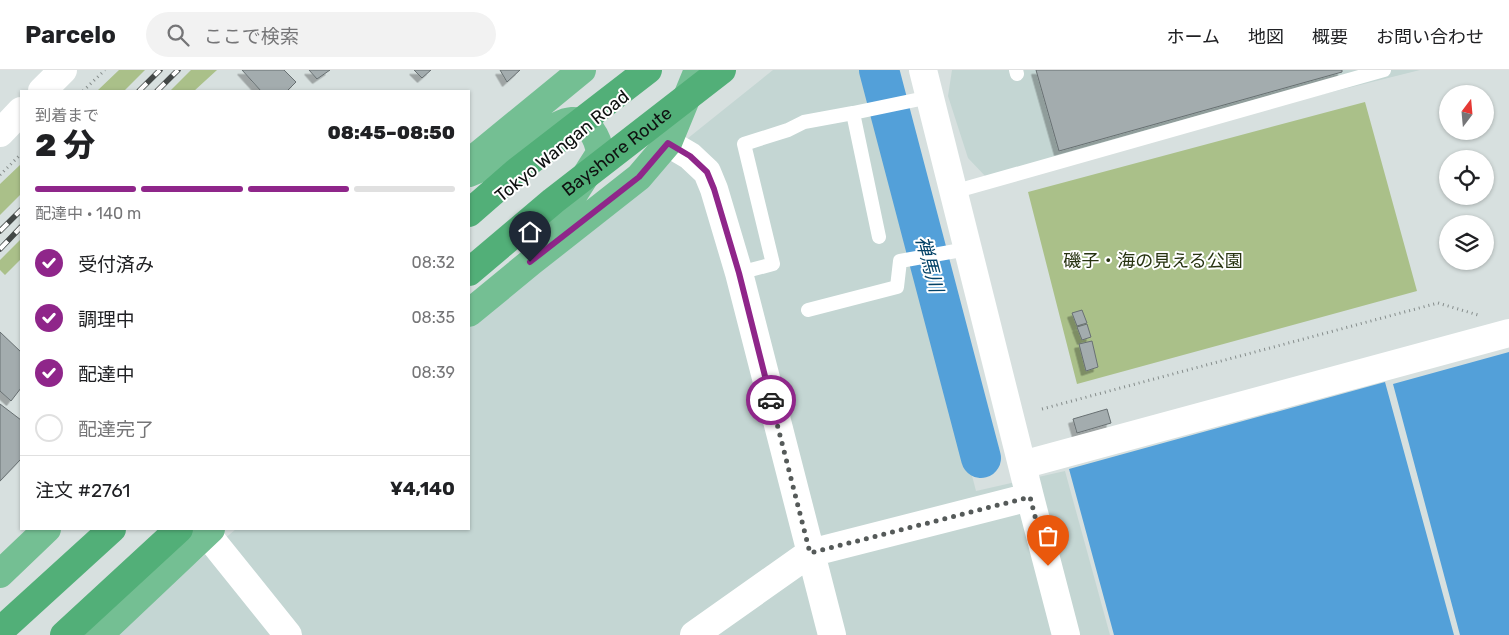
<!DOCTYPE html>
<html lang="ja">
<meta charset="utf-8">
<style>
body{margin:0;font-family:Rubik,"Noto Sans JP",sans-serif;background:#f2f2f2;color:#202124;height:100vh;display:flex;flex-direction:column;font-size:19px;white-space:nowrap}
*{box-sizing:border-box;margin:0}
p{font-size:16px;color:#757577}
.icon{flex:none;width:28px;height:28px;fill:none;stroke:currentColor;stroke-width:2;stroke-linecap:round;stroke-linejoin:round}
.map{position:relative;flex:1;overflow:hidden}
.sheet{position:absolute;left:20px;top:20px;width:450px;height:440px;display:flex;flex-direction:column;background:#fff;border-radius:0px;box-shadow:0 1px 4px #0004}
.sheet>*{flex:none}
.needle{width:32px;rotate:16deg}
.fabs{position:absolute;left:1439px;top:15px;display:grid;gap:10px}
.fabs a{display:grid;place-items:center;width:55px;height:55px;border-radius:50%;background:#fff;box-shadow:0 1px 4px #0004;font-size:25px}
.pin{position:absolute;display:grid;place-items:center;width:42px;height:42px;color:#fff;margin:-51px -21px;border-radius:50% 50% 50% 0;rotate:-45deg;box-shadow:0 0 5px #0007}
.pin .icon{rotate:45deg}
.courier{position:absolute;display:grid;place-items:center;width:50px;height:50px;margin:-25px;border:4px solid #8f268a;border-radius:50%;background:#fff;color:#222;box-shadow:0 1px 6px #0007}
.headline em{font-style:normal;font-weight:800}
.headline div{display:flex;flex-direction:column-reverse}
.headline{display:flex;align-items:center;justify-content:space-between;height:85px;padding:0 15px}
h1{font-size:32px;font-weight:800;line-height:38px}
.bar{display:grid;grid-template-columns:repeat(4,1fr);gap:8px 5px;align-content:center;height:60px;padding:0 15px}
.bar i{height:6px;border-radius:4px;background:#e0e0e0}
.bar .selected{background:#8f268a}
.bar p{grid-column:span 4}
.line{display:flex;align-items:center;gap:12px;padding:0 15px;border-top:1px solid #e0e0e0}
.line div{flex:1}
ol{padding:0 15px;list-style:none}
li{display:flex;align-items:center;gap:15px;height:55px}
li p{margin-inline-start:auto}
li .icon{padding:5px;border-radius:50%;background:#8f268a;color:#fff;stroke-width:4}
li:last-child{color:#757577}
li i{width:28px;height:28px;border:2px solid #e0e0e0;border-radius:50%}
header{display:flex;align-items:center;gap:30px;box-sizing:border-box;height:70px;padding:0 25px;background:#fff;border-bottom:1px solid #e0e0e0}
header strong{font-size:24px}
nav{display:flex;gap:28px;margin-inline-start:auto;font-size:18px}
.search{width:350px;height:45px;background:#f2f2f2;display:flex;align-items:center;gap:12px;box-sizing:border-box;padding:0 18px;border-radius:28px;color:#757577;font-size:19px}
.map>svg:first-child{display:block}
.built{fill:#c4d6d3}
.green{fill:#aac089}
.water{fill:#53a0d9}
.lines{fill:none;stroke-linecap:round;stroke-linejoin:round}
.river{stroke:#53a0d9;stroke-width:40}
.building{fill:#a3acae;stroke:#687072;filter:url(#shadow)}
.path{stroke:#858c8b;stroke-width:3;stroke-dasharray:1 4;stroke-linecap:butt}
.service{stroke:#fff;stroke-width:14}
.minor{stroke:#fff;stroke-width:28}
.tertiary{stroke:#fff;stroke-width:28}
.trunk{stroke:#74bf93;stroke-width:28}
.motorway{stroke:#52af78;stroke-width:28}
.rail-casing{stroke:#434847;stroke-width:5.5}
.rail{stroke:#fff;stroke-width:4;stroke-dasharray:11;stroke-linecap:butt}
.done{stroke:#555a59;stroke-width:5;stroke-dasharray:0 9}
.route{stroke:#8f268a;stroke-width:6}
.labels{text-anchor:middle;stroke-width:4;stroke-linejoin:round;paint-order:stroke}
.street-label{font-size:18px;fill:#0f1211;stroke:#fff}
.park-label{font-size:18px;fill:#273311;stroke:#fff}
.water-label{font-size:19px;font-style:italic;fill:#034267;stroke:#fff}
</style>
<header>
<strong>Parcelo</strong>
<div class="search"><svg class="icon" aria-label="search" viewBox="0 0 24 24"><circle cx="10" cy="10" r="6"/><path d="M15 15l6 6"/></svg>ここで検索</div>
<nav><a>ホーム</a><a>地図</a><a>概要</a><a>お問い合わせ</a></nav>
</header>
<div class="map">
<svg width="1509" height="565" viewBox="0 0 1509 565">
<defs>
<filter id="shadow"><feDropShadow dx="-4.5" dy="4.5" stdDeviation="0" flood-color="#0004"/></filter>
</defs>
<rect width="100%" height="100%" fill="#d7e0df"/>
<path class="built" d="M 773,0 L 867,0 L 976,421 L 1065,401 L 1110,565 L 118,565 L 169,515 L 236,459 L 469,459 L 469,253 L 572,161 Z
M 952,0 L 1420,0 L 987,108 L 968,88 L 948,26 Z"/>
<path class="green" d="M 119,0 L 145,0 L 124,21 L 97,21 Z
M 191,0 L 217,0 L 194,21 L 170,21 Z
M 1365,32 L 1417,221 L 1077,314 L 1028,122 Z
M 21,94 L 21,124 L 0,145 L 0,114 Z
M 21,169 L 21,189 L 5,205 L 0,200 L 0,190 Z"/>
<path class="water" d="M 1509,282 L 1509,565 L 1460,565 L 1393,314 Z
M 1385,312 L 1454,565 L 1114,565 L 1069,399 Z"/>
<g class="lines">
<path class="river" d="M 879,0 L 981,388"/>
</g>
<path class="building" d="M 242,0 L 284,0 L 296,12 L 287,21 L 261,21 Z
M 309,0 L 330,0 L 317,9 Z
M 414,0 L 431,0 L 422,8 Z
M 500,0 L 520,0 L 507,12 Z
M 1036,0 L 1342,0 L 1342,2 L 1059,81 Z
M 1082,240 L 1087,253 L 1077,256 L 1072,243 Z
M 1087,254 L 1091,267 L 1082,270 L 1077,257 Z
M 0,262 L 21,282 L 21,318 L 11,331 L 0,321 Z
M 1092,271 L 1098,297 L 1086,301 L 1079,274 Z
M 0,334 L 21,350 L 21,389 L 0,411 Z
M 1107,339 L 1111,353 L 1077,363 L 1073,349 Z"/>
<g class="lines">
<path class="path" d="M 83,21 L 105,0
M 0,105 L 21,84
M 1042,339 L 1438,233 L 1478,245"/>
<path class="service" d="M 1016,0 L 1017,4
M 953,122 L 1384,0
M 879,167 L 853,43 L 930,27
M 739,203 L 773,194 L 744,74 L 788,60 L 804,52 L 853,43
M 808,240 L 897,217 L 900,191 L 967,179"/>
<path class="minor" d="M 923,0 L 1030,427 L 1066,565
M 668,73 L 690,86 L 707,102 L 714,119 L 739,203 L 832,565
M 1022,395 L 1509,263
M 206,463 L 288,565
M 694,565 L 810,483 L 1030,427"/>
<path class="tertiary" d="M 42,21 L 63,0
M 0,63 L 21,41"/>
<path class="trunk" d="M 472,90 L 582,0
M 469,103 C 491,95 514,82 535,71 C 547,64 558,52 572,51 C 589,50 598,68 600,83 L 541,176
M 469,243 L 531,192 L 639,107 L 668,73 L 698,0
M 0,504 L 47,459
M 99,565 L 211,459"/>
<g class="motorway">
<path d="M 469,143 L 516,102 L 648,0"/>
<path id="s1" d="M 469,202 L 553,131 L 722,0"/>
<path d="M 0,561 L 112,459"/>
<path d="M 64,565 L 179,459"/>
</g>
<defs>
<path id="rail" d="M 139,21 L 160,0
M 157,21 L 178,0
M 0,161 L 21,140
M 0,179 L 21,157"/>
</defs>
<use href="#rail" class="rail-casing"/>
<use href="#rail" class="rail"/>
</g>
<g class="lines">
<path class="done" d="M 771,330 L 810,483 L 1030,427 L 1048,496"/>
<path class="route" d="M 530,192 L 639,107 L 668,73 L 690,86 L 707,102 L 714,119 L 739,203 L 771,330"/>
</g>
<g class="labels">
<g class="street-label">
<text transform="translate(562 76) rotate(-39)" y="6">Tokyo Wangan Road</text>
<text dy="6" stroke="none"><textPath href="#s1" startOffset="191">Bayshore Route</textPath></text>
</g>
<g class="park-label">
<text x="1153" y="197">磯子・海の見える公園</text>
</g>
<g class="water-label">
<text transform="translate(930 194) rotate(75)" y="7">禅馬川</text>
</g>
</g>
</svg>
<div class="fabs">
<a><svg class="needle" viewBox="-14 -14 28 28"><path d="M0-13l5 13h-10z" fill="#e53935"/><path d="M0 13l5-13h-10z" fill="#757577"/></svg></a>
<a><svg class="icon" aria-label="locate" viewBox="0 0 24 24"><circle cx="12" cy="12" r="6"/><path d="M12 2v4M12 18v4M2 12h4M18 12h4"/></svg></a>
<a><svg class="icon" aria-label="layers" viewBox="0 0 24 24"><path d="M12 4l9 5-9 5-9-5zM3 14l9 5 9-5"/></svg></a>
</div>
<div class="pin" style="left:1048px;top:496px;background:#ea580c"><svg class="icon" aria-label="bag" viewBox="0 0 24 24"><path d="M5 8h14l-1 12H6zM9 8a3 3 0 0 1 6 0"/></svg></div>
<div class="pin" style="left:530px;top:192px;background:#1f2937"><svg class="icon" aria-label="home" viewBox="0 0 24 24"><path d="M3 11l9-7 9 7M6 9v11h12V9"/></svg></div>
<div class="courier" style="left:771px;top:330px"><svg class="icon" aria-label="car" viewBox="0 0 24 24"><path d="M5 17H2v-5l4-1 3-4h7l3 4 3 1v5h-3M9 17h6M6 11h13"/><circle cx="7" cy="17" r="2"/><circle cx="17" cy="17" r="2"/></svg></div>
<section class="sheet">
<div class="headline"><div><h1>2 分</h1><p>到着まで</p></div><em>08:45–08:50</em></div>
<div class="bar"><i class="selected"></i><i class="selected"></i><i class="selected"></i><i></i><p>配達中 · 140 m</p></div>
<ol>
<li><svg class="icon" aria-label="check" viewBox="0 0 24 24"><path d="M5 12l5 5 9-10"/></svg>受付済み<p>08:32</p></li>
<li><svg class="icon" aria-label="check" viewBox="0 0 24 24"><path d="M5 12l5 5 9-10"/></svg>調理中<p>08:35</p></li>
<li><svg class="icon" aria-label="check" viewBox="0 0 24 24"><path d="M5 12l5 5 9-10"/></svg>配達中<p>08:39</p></li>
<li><i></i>配達完了</li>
</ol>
<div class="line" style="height:65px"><div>注文 #2761</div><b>¥4,140</b></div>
</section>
</div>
